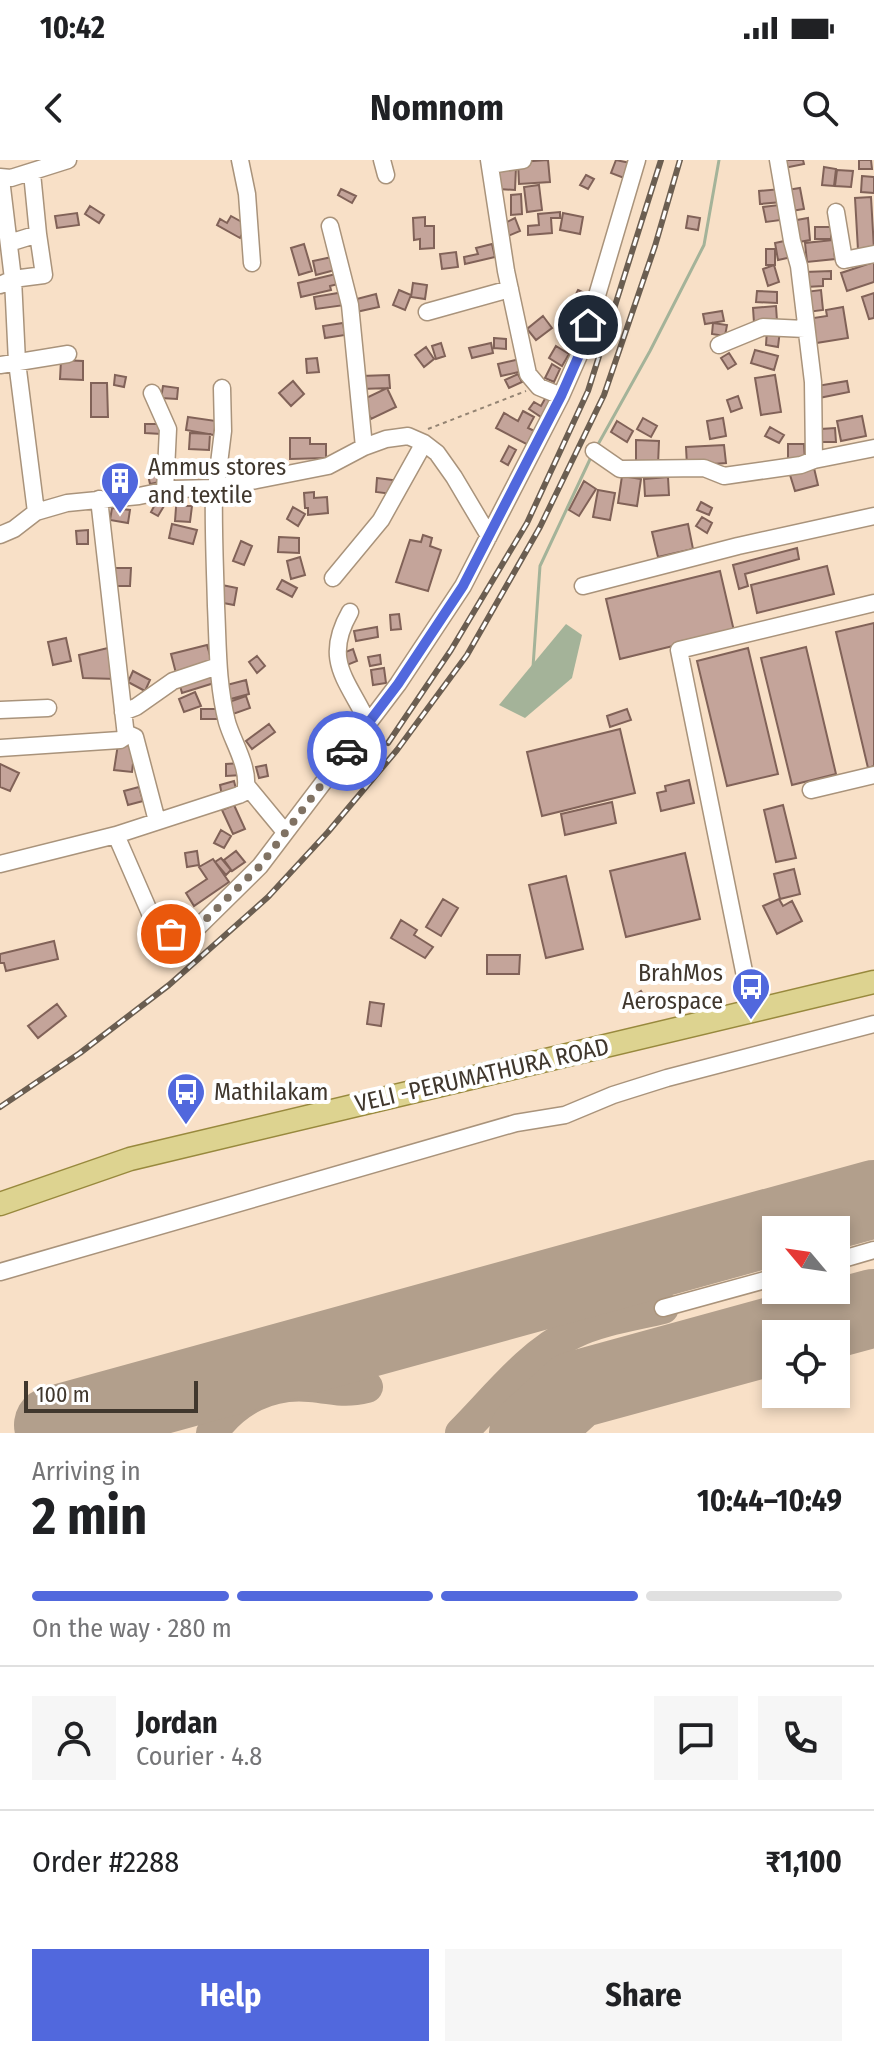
<!DOCTYPE html>
<meta charset="utf-8">
<style>
body{margin:0;font-family:"Fira Sans Condensed",sans-serif;background:#f6f6f6;color:#202124;height:100vh;display:flex;flex-direction:column;font-size:30px;white-space:nowrap}
*{box-sizing:border-box;margin:0}
p{font-size:26px;color:#757577}
.icon{flex:none;width:44px;height:44px;fill:none;stroke:currentColor;stroke-width:2;stroke-linecap:round;stroke-linejoin:round}
.map{position:relative;height:1273px;overflow:hidden}
.side{display:flex;flex-direction:column;background:#fff;flex:1}
.side>*{flex:none}
.needle{width:52px;rotate:299deg}
.buttons{position:absolute;left:762px;top:1056px;display:grid;gap:16px}
.buttons a{display:grid;place-items:center;width:88px;height:88px;border-radius:0px;background:#fff;box-shadow:0 4px 12px #0003;font-size:40px}
.scale{position:absolute;left:24px;bottom:20px;width:174px;box-sizing:border-box;padding-left:8px;border:4px solid #40372d;border-top:0;font-size:22px;line-height:28px;white-space:nowrap;color:#40372d;-webkit-text-stroke:6px #fff;paint-order:stroke}
.pin{position:absolute;display:grid;place-items:center;width:68px;height:68px;color:#fff;margin:-34px;border:4px solid #fff;border-radius:50%;box-shadow:0 2px 8px #0007}
.courier{position:absolute;display:grid;place-items:center;width:80px;height:80px;margin:-40px;border:6px solid #5168dd;border-radius:50%;background:#fff;color:#222;box-shadow:0 2px 10px #0007}
.overview em{font-style:normal;font-weight:700}
.overview div{display:flex;flex-direction:column-reverse}
.overview{display:flex;align-items:center;justify-content:space-between;height:136px;padding:0 32px}
h1{font-size:52px;font-weight:700;line-height:60px}
.bar{display:grid;grid-template-columns:repeat(4,1fr);gap:12px 8px;align-content:center;height:96px;padding:0 32px}
.bar i{height:10px;border-radius:6px;background:#e0e0e0}
.bar .active{background:#5168dd}
.bar p{grid-column:span 4}
.line{display:flex;align-items:center;gap:20px;padding:0 32px;border-top:2px solid #e0e0e0}
.line div{flex:1}
.round{display:grid;place-items:center;flex:none;width:84px;height:84px;border-radius:0px;background:#f6f6f6}
.action{display:flex;gap:16px;margin-top:auto;padding:16px 32px}
.action a{flex:1;height:92px;border-radius:0px;background:#5168dd;color:#fff;font-size:32px;font-weight:700;line-height:92px;text-align:center}
.action a+a{background:#f6f6f6;color:#202124}
.status{display:flex;justify-content:space-between;align-items:center;height:56px;padding:0 40px;background:#fff;direction:ltr}
.status svg{height:22px;fill:currentColor}
header{display:flex;justify-content:space-between;align-items:center;height:104px;padding:0 32px;background:#fff;font-size:36px;font-weight:700}
.map>svg:first-child{display:block}
.water{fill:#a4b399}
.lines{fill:none;stroke-linecap:round;stroke-linejoin:round}
.stream{stroke:#a4b399;stroke-width:3}
.taxiway{stroke:#b29f8c;stroke-width:32}
.runway{stroke:#b29f8c;stroke-width:78}
.building{fill:#c4a49a;stroke:#816258;stroke-width:2}
.minor-casing{stroke:#a9937b;stroke-width:19}
.major-casing{stroke:#98893d;stroke-width:25}
.path{stroke:#948473;stroke-width:2;stroke-dasharray:4 4;stroke-linecap:butt}
.minor{stroke:#fff;stroke-width:16}
.major{stroke:#ddd390;stroke-width:22}
.rail-casing{stroke:#6b5e51;stroke-width:6}
.rail{stroke:#fff;stroke-width:3;stroke-dasharray:9;stroke-linecap:butt}
.done{stroke:#807263;stroke-width:8;stroke-dasharray:0 14.4}
.route{stroke:#5168dd;stroke-width:10}
.labels{text-anchor:middle;stroke-width:8;stroke-linejoin:round;paint-order:stroke}
.poi-label{font-size:24px;fill:#40372d;stroke:#fff;text-anchor:start}
.street-label{font-size:24px;fill:#40372d;stroke:#fff}
</style>
<div class="status"><b>10:42</b><svg viewBox="0 0 49 12"><path d="M0 12V9h3v3zM5 12V6h3v6zM10 12V3h3v9zM15 12V0h3v12zM26 1h20v11H26zM47 4h2v5h-2z"/></svg></div>
<header><svg class="icon" aria-label="back" viewBox="0 0 24 24"><path d="M15 5l-7 7 7 7"/></svg>Nomnom<svg class="icon" aria-label="search" viewBox="0 0 24 24"><circle cx="10" cy="10" r="6"/><path d="M15 15l6 6"/></svg></header>
<div class="map">
<svg width="874" height="1273" viewBox="0 0 874 1273">
<rect width="100%" height="100%" fill="#f8e0c7"/>
<path class="water" d="M 566,464 L 582,475 L 572,518 L 525,558 L 499,545 Z"/>
<g class="lines">
<path class="stream" d="M 596,288 L 650,191 L 704,85 L 719,0
M 533,507 L 540,406 L 592,295"/>
<path class="taxiway" d="M 212,1273 C 235,1240 270,1222 310,1226 C 335,1228 342,1233 367,1227
M 461,1273 C 495,1239 529,1194 573,1173 C 600,1160 634,1155 663,1148"/>
<path class="runway" d="M 778,1174 L 874,1148
M 55,1273 L 53,1265 L 874,1039
M 528,1273 L 575,1230 L 776,1175"/>
</g>
<path class="building" d="M 548,0 L 550,22 L 519,24 L 518,2 Z
M 616,0 L 630,3 L 624,18 L 611,13 Z
M 783,0 L 803,0 L 804,4 L 784,8 Z
M 859,0 L 871,0 L 872,9 L 859,9 Z
M 499,6 L 516,7 L 515,30 L 498,29 Z
M 824,7 L 836,9 L 834,26 L 822,25 Z
M 837,10 L 853,11 L 851,27 L 835,26 Z
M 586,15 L 594,19 L 588,29 L 580,25 Z
M 862,16 L 874,17 L 874,33 L 861,32 Z
M 539,25 L 542,50 L 527,52 L 524,27 Z
M 800,28 L 804,49 L 791,51 L 787,30 Z
M 341,29 L 356,36 L 352,43 L 338,35 Z
M 781,29 L 782,42 L 760,44 L 759,31 Z
M 521,34 L 522,54 L 511,55 L 511,35 Z
M 871,37 L 874,89 L 858,90 L 855,38 Z
M 779,45 L 781,60 L 766,62 L 763,47 Z
M 90,46 L 104,55 L 99,63 L 85,54 Z
M 560,52 L 560,58 L 551,58 L 552,73 L 528,75 L 528,66 L 539,65 L 538,54 Z
M 77,53 L 79,65 L 57,68 L 55,56 Z
M 563,53 L 583,57 L 580,74 L 560,70 Z
M 231,56 L 247,65 L 240,78 L 217,65 L 220,59 L 227,63 Z
M 688,56 L 700,58 L 698,70 L 686,68 Z
M 425,57 L 425,66 L 434,66 L 434,88 L 420,89 L 420,79 L 414,80 L 413,58 Z
M 515,58 L 520,71 L 508,76 L 503,64 Z
M 808,58 L 810,80 L 799,82 L 791,61 Z
M 815,67 L 831,67 L 831,79 L 815,79 Z
M 789,80 L 792,97 L 778,100 L 775,83 Z
M 833,80 L 835,99 L 807,102 L 805,83 Z
M 304,84 L 312,111 L 299,115 L 291,88 Z
M 492,84 L 495,97 L 465,104 L 464,97 L 478,94 L 476,88 Z
M 766,89 L 775,89 L 775,105 L 766,105 Z
M 456,92 L 458,107 L 442,109 L 440,94 Z
M 332,97 L 335,110 L 316,115 L 313,101 Z
M 874,102 L 874,122 L 847,131 L 841,113 Z
M 774,105 L 779,122 L 768,126 L 763,109 Z
M 831,111 L 831,119 L 823,119 L 823,126 L 806,127 L 805,112 Z
M 336,114 L 338,124 L 330,126 L 331,130 L 301,137 L 298,123 Z
M 413,123 L 427,125 L 425,139 L 411,137 Z
M 399,130 L 411,135 L 405,150 L 393,145 Z
M 578,130 L 591,136 L 583,153 L 570,146 Z
M 821,130 L 823,150 L 808,152 L 805,132 Z
M 757,131 L 777,132 L 777,143 L 756,142 Z
M 344,132 L 345,145 L 316,149 L 314,137 Z
M 874,133 L 874,158 L 869,159 L 862,137 Z
M 376,134 L 379,147 L 356,152 L 353,140 Z
M 776,146 L 777,161 L 754,163 L 753,148 Z
M 843,147 L 848,178 L 810,184 L 807,159 L 827,156 L 826,150 Z
M 722,151 L 724,161 L 705,164 L 703,154 Z
M 543,156 L 552,168 L 536,180 L 527,169 Z
M 343,163 L 345,175 L 325,178 L 323,166 Z
M 713,163 L 727,165 L 725,176 L 712,174 Z
M 767,169 L 780,170 L 778,187 L 766,185 Z
M 494,178 L 506,179 L 506,189 L 494,188 Z
M 441,183 L 445,196 L 436,199 L 432,186 Z
M 491,183 L 493,193 L 472,198 L 469,188 Z
M 556,186 L 569,194 L 562,206 L 549,198 Z
M 426,187 L 434,199 L 424,207 L 415,195 Z
M 755,190 L 778,196 L 774,210 L 751,203 Z
M 729,193 L 736,204 L 728,209 L 721,198 Z
M 317,198 L 319,212 L 307,213 L 306,199 Z
M 520,199 L 523,211 L 501,216 L 498,204 Z
M 61,200 L 83,201 L 83,220 L 60,219 Z
M 552,204 L 560,209 L 554,222 L 545,218 Z
M 518,214 L 522,222 L 509,228 L 505,220 Z
M 115,215 L 126,217 L 124,227 L 114,225 Z
M 389,215 L 390,228 L 361,229 L 361,216 Z
M 775,215 L 781,252 L 761,255 L 755,218 Z
M 293,221 L 304,234 L 291,246 L 279,233 Z
M 847,221 L 849,232 L 819,238 L 817,226 Z
M 91,223 L 107,223 L 108,257 L 91,257 Z
M 163,226 L 178,228 L 177,239 L 161,238 Z
M 387,228 L 396,247 L 371,259 L 362,240 Z
M 738,236 L 742,248 L 731,252 L 727,240 Z
M 546,237 L 554,242 L 544,259 L 529,249 L 534,242 L 541,246 Z
M 523,251 L 534,257 L 528,268 L 541,274 L 534,288 L 496,268 L 504,253 L 518,261 Z
M 862,256 L 866,276 L 841,281 L 837,261 Z
M 188,257 L 216,261 L 214,275 L 186,270 Z
M 643,258 L 657,266 L 651,277 L 637,269 Z
M 723,258 L 726,276 L 710,279 L 707,261 Z
M 617,261 L 633,271 L 627,282 L 611,272 Z
M 145,264 L 161,264 L 161,274 L 145,273 Z
M 770,267 L 784,275 L 779,283 L 765,276 Z
M 835,268 L 836,282 L 822,282 L 821,269 Z
M 190,273 L 210,274 L 209,290 L 189,289 Z
M 290,278 L 310,278 L 310,284 L 326,284 L 326,298 L 290,299 Z
M 636,280 L 659,281 L 658,305 L 636,305 Z
M 788,284 L 804,284 L 805,301 L 788,301 Z
M 724,285 L 726,303 L 687,306 L 686,287 Z
M 509,286 L 516,290 L 508,305 L 501,301 Z
M 160,306 L 164,321 L 150,324 L 147,310 Z
M 814,308 L 818,325 L 795,331 L 790,315 Z
M 622,316 L 641,319 L 637,346 L 618,343 Z
M 668,317 L 669,335 L 645,336 L 644,319 Z
M 377,318 L 393,320 L 392,334 L 376,332 Z
M 584,321 L 596,329 L 579,356 L 569,350 Z
M 598,330 L 615,333 L 610,360 L 593,357 Z
M 314,332 L 314,338 L 327,337 L 328,353 L 308,355 L 308,348 L 305,348 L 304,333 Z
M 177,334 L 184,334 L 183,346 L 192,346 L 190,362 L 175,361 Z
M 157,341 L 164,346 L 158,356 L 151,352 Z
M 701,342 L 712,348 L 709,355 L 697,350 Z
M 293,347 L 305,354 L 298,366 L 287,359 Z
M 112,348 L 130,350 L 128,363 L 110,360 Z
M 702,357 L 712,363 L 707,373 L 696,366 Z
M 172,364 L 197,370 L 193,384 L 169,378 Z
M 688,364 L 693,389 L 658,397 L 652,372 Z
M 88,370 L 88,384 L 77,384 L 76,371 Z
M 423,375 L 432,378 L 430,386 L 441,390 L 428,431 L 396,422 L 410,380 L 421,382 Z
M 279,377 L 299,378 L 299,393 L 278,392 Z
M 241,381 L 252,386 L 244,405 L 233,401 Z
M 797,388 L 799,399 L 745,414 L 748,426 L 739,429 L 733,405 Z
M 300,397 L 305,415 L 291,419 L 287,401 Z
M 827,406 L 834,434 L 757,453 L 751,425 Z
M 113,408 L 131,408 L 130,426 L 113,426 Z
M 720,411 L 734,471 L 620,499 L 606,439 Z
M 282,420 L 297,428 L 292,437 L 277,429 Z
M 222,425 L 237,428 L 234,445 L 218,442 Z
M 399,454 L 401,469 L 391,470 L 390,455 Z
M 874,463 L 874,606 L 868,608 L 836,472 Z
M 377,467 L 378,477 L 356,481 L 354,471 Z
M 66,478 L 71,501 L 53,505 L 48,482 Z
M 207,485 L 212,502 L 177,517 L 171,494 Z
M 112,487 L 116,519 L 83,518 L 79,495 Z
M 806,487 L 836,614 L 792,625 L 761,498 Z
M 748,488 L 778,614 L 727,626 L 697,501 Z
M 353,489 L 357,501 L 342,507 L 338,495 Z
M 380,495 L 381,504 L 370,506 L 368,497 Z
M 257,496 L 265,506 L 257,513 L 249,502 Z
M 384,508 L 386,523 L 373,525 L 371,510 Z
M 133,511 L 150,520 L 145,531 L 128,522 Z
M 210,512 L 214,523 L 182,533 L 179,522 Z
M 246,520 L 249,534 L 227,540 L 223,526 Z
M 195,532 L 201,546 L 184,552 L 179,539 Z
M 246,536 L 250,548 L 233,554 L 229,542 Z
M 201,549 L 219,549 L 218,559 L 201,559 Z
M 627,549 L 631,560 L 610,567 L 607,556 Z
M 336,561 L 338,573 L 327,575 L 325,563 Z
M 269,564 L 275,572 L 252,589 L 246,581 Z
M 620,569 L 635,633 L 542,656 L 527,592 Z
M 118,584 L 135,586 L 132,612 L 114,610 Z
M 241,603 L 242,615 L 226,616 L 226,604 Z
M 0,604 L 19,613 L 10,631 L 0,627 Z
M 266,605 L 268,616 L 259,618 L 256,607 Z
M 689,620 L 694,643 L 661,651 L 657,633 L 666,631 L 665,626 Z
M 234,621 L 237,633 L 222,636 L 220,625 Z
M 139,627 L 143,641 L 128,645 L 124,631 Z
M 612,642 L 616,663 L 565,675 L 561,654 Z
M 234,645 L 245,669 L 233,674 L 222,650 Z
M 783,645 L 796,698 L 776,702 L 764,650 Z
M 221,670 L 231,676 L 224,688 L 214,683 Z
M 197,691 L 199,705 L 187,707 L 185,693 Z
M 236,691 L 245,702 L 232,711 L 224,700 Z
M 685,693 L 700,759 L 626,777 L 610,711 Z
M 221,698 L 231,710 L 226,715 L 215,702 Z
M 213,699 L 229,722 L 194,746 L 186,733 L 207,719 L 199,707 Z
M 794,709 L 800,734 L 780,739 L 774,714 Z
M 566,716 L 583,789 L 546,798 L 529,725 Z
M 443,739 L 458,748 L 441,776 L 426,767 Z
M 779,739 L 783,746 L 792,741 L 802,761 L 777,774 L 763,746 Z
M 172,747 L 182,758 L 170,769 L 159,757 Z
M 401,760 L 417,770 L 414,775 L 433,787 L 425,798 L 391,778 Z
M 54,781 L 58,799 L 6,811 L 4,803 L 0,803 L 0,794 Z
M 487,795 L 520,795 L 519,814 L 487,814 Z
M 641,831 L 648,841 L 638,849 L 631,838 Z
M 370,842 L 384,844 L 381,866 L 367,864 Z
M 57,844 L 66,856 L 38,878 L 28,866 Z"/>
<g class="lines">
<defs>
<path id="minor" d="M 240,0 L 247,34 L 252,103
M 382,0 L 386,15
M 489,0 L 506,111 L 528,214 L 539,227 L 561,236
M 778,0 L 792,81 L 799,106 L 813,222 L 814,300
M 490,5 L 523,0
M 0,17 L 11,18 L 68,0
M 836,52 L 844,100 L 874,94
M 330,66 L 350,145 L 364,287
M 9,83 L 38,74 L 32,13
M 0,125 L 13,119 L 1,19
M 427,152 L 510,129
M 719,185 L 763,167 L 805,169
M 0,205 L 68,194
M 152,233 L 168,269 L 165,331
M 594,291 L 620,309 L 704,308 L 724,316 L 801,305 L 814,300 L 874,288
M 216,328 L 223,271 L 222,228
M 36,352 L 17,202 L 13,119 L 44,115 L 38,74
M 0,375 L 14,369 L 36,352 L 67,343 L 139,336 L 173,329 L 214,328 L 257,320 L 328,306 L 364,287 L 386,279 L 408,276 L 424,283 L 437,293 L 454,317 L 489,376
M 333,418 L 381,360 L 424,283
M 583,426 L 738,386 L 874,356
M 350,452 C 322,501 348,520 368,563
M 0,550 L 48,548
M 123,552 L 136,547 L 173,521 L 218,506
M 126,573 L 135,577 L 157,661
M 0,588 L 120,580 L 126,576 L 99,339
M 247,626 L 285,672
M 811,630 L 874,615
M 116,675 L 239,635 L 245,632 C 251,609 233,583 227,562 C 217,523 218,485 216,446 C 215,406 213,368 214,328
M 0,704 L 116,675 L 156,767 L 164,774 L 190,775 L 260,706 L 398,524 L 463,426 L 561,236 L 580,193 L 637,0
M 750,841 L 679,490 L 874,443
M 836,1101 L 874,1090
M 0,1112 L 516,963 L 565,955 L 613,935 L 667,918 L 874,864
M 663,1148 L 776,1117"/>
<path id="major" d="M 0,1044 L 130,999 L 874,822"/>
</defs>
<use href="#minor" class="minor-casing"/>
<use href="#major" class="major-casing"/>
<path class="path" d="M 428,269 L 526,231"/>
<use href="#minor" class="minor"/>
<use href="#major" class="major"/>
<defs>
<path id="rail" d="M 388,583 L 451,490 L 527,363 L 588,231 L 661,0
M 0,947 L 80,893 L 169,825 L 268,737 L 328,672 L 397,590 L 467,495 L 540,367 L 604,235 L 655,86 L 680,0"/>
</defs>
<use href="#rail" class="rail-casing"/>
<use href="#rail" class="rail"/>
</g>
<g class="lines">
<path class="done" d="M 171,774 L 190,775 L 260,706 L 347,591"/>
<path class="route" d="M 347,591 L 398,524 L 463,426 L 561,236 L 580,193 L 588,165"/>
</g>
<defs>
<symbol id="building-pin" viewBox="-11 -11 22 30"><path d="M0 17L-7.5 6A9.5 9.5 0 1 1 7.5 6Z" fill="#5168dd" stroke="#fff"/><path d="M-4-6H4V6H1V3H-1V6H-4ZM-2.5-4.3h1.7v1.8h-1.7ZM.8-4.3h1.7v1.8H.8ZM-2.5-1h1.7V.8h-1.7ZM.8-1h1.7V.8H.8Z" fill="#fff"/></symbol>
<symbol id="bus-pin" viewBox="-11 -11 22 30"><path d="M0 17L-7.5 6A9.5 9.5 0 1 1 7.5 6Z" fill="#5168dd" stroke="#fff"/><path d="M-5-6H5V4H4V6H2V4H-2V6H-4V4H-5ZM-3.5-4V0h7V-4ZM-3.5 1.2v1.5H-2V1.2ZM2 1.2v1.5H3.5V1.2Z" fill="#fff"/></symbol>
</defs>
<g fill-rule="evenodd">
<use href="#building-pin" x="98" y="299" width="44" height="60"/>
<use href="#bus-pin" x="729" y="805" width="44" height="60"/>
<use href="#bus-pin" x="164" y="910" width="44" height="60"/>
</g>
<g class="labels">
<g class="poi-label">
<text x="148" y="315">Ammus stores<tspan x="148" dy="28">and textile</tspan></text>
<text x="723" y="821" text-anchor="end">BrahMos<tspan x="723" dy="28">Aerospace</tspan></text>
<text x="214" y="940">Mathilakam</text>
</g>
<g class="street-label">
<text transform="translate(482 915) rotate(-13)" y="8">VELI -PERUMATHURA ROAD</text>
</g>
</g>
</svg>
<div class="buttons">
<a><svg class="needle" viewBox="-14 -14 28 28"><path d="M0-13l5 13h-10z" fill="#e53935"/><path d="M0 13l5-13h-10z" fill="#757577"/></svg></a>
<a><svg class="icon" aria-label="locate" viewBox="0 0 24 24"><circle cx="12" cy="12" r="6"/><path d="M12 2v4M12 18v4M2 12h4M18 12h4"/></svg></a>
</div>
<div class="scale">100 m</div>
<div class="pin" style="left:171px;top:774px;background:#ea580c"><svg class="icon" aria-label="bag" viewBox="0 0 24 24"><path d="M5 8h14l-1 12H6zM9 8a3 3 0 0 1 6 0"/></svg></div>
<div class="pin" style="left:588px;top:165px;background:#1f2937"><svg class="icon" aria-label="home" viewBox="0 0 24 24"><path d="M3 11l9-7 9 7M6 9v11h12V9"/></svg></div>
<div class="courier" style="left:347px;top:591px"><svg class="icon" aria-label="car" viewBox="0 0 24 24"><path d="M5 17H2v-5l4-1 3-4h7l3 4 3 1v5h-3M9 17h6M6 11h13"/><circle cx="7" cy="17" r="2"/><circle cx="17" cy="17" r="2"/></svg></div>
</div>
<section class="side">
<div class="overview"><div><h1>2 min</h1><p>Arriving in</p></div><em>10:44–10:49</em></div>
<div class="bar"><i class="active"></i><i class="active"></i><i class="active"></i><i></i><p>On the way · 280 m</p></div>
<div class="line" style="height:144px"><a class="round"><svg class="icon" aria-label="person" viewBox="0 0 24 24"><circle cx="12" cy="8" r="4"/><path d="M4 21q1-7 8-7t8 7"/></svg></a><div><b>Jordan</b><p>Courier · 4.8</p></div><a class="round"><svg class="icon" aria-label="chat" viewBox="0 0 24 24"><path d="M4 5h16v11H9l-5 4z"/></svg></a><a class="round"><svg class="icon" aria-label="phone" viewBox="0 0 24 24"><path d="M5 4h4l2 5-3 2q2 4 5 5l2-3 5 2v4C11 20 4 13 5 4z"/></svg></a></div>
<div class="line" style="height:104px"><div>Order #2288</div><b>₹1,100</b></div>
<div class="action"><a>Help</a><a>Share</a></div>
</section>
